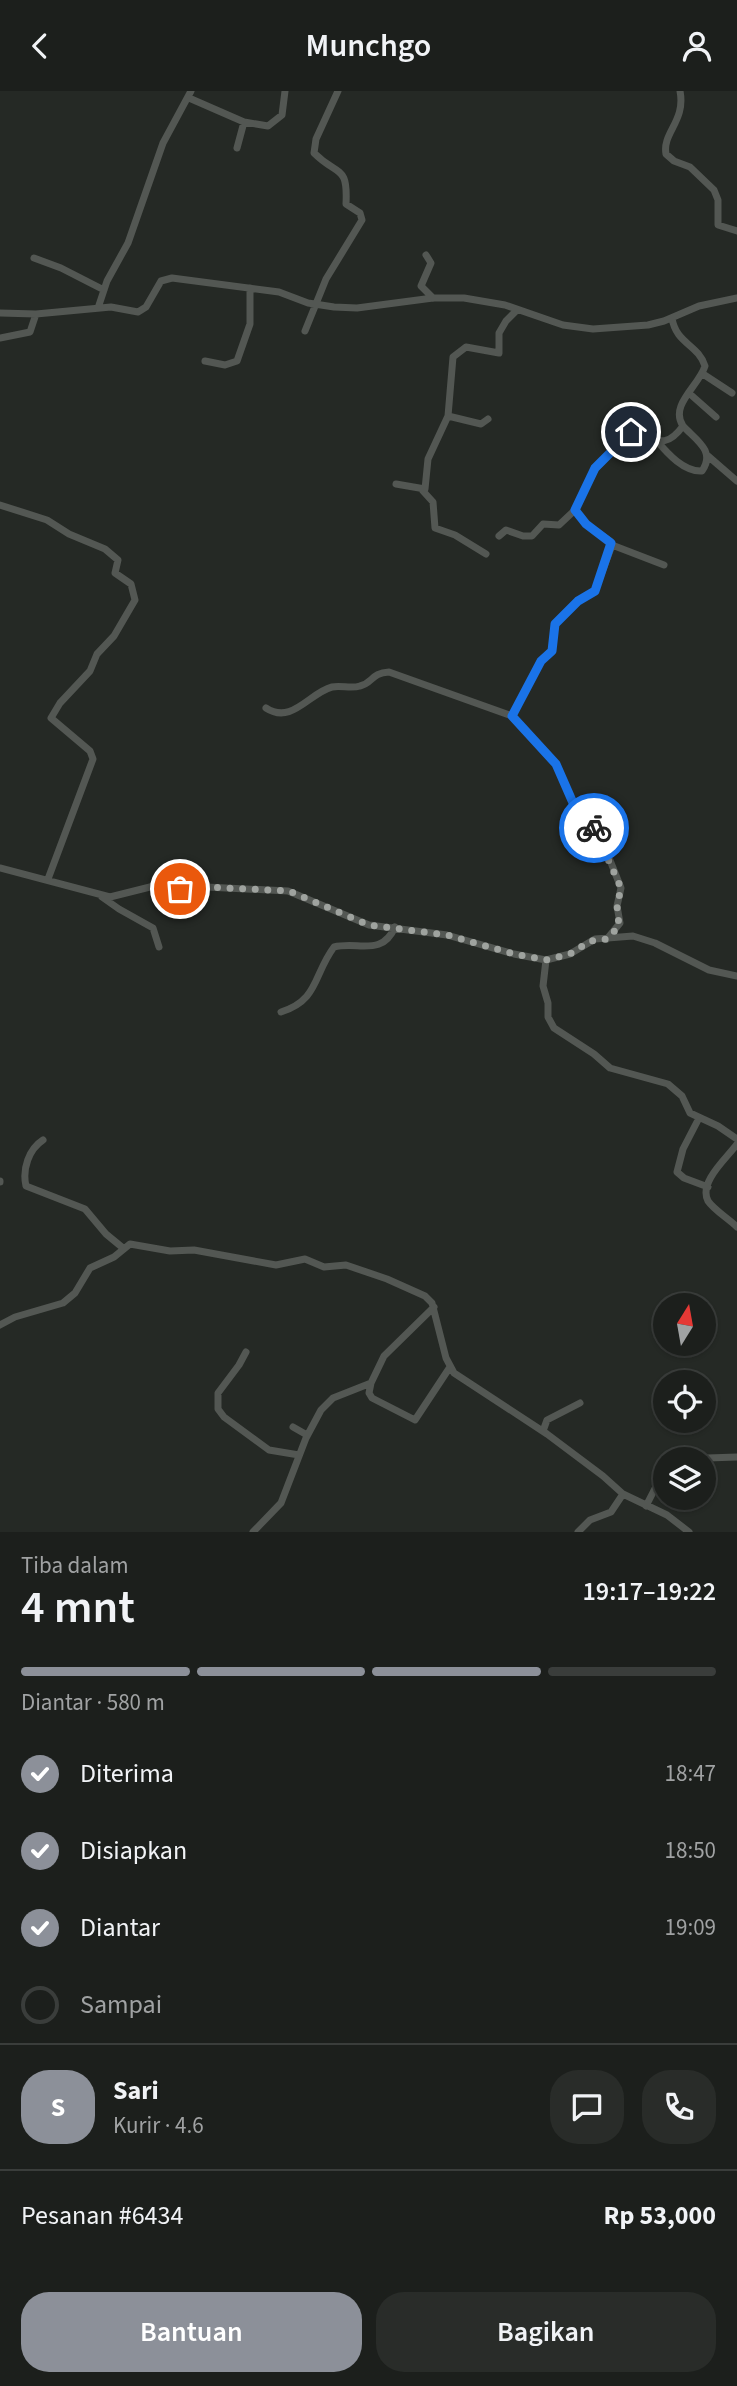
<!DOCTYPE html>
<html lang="id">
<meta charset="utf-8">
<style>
body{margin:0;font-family:"Source Sans 3",sans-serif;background:#292c29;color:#f1f3f6;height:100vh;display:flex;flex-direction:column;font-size:26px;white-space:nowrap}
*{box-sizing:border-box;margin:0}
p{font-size:23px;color:#a0a2a3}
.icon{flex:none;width:38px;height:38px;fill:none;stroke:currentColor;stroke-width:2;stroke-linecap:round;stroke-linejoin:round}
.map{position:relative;height:1441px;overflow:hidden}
.sheet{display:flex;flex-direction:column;background:#1c1f1c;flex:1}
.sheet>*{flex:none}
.needle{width:46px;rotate:11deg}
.tools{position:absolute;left:653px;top:1202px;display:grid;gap:14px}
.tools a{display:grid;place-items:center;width:63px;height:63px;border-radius:50%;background:#1c1f1c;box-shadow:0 2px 5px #0004,0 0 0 2px #3a3d3b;font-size:35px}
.pin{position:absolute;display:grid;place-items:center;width:60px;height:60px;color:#fff;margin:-30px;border:4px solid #fff;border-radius:50%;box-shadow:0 2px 7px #0007}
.courier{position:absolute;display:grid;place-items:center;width:70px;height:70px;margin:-35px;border:5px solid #1a73e8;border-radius:50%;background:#fff;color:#222;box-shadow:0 2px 9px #0007}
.summary em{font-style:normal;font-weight:600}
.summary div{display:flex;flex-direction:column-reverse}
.summary{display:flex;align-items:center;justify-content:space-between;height:119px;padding:0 21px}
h1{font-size:46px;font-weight:600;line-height:52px}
.bar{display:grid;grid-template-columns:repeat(4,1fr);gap:10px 7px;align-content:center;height:84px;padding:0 21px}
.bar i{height:9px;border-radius:5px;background:#3a3d3b}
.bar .on{background:#8c9099}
.bar p{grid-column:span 4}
.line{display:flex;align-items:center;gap:18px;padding:0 21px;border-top:2px solid #3a3d3b}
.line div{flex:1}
.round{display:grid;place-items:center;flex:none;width:74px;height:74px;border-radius:28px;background:#292c29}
ol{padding:0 21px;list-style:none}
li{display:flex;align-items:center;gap:21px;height:77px}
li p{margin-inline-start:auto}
li .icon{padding:7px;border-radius:50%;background:#8c9099;color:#fff;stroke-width:4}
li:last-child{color:#a0a2a3}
li i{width:38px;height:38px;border:4px solid #3a3d3b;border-radius:50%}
.button{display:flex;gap:14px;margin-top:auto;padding:14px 21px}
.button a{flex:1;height:80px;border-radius:28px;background:#8c9099;color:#fff;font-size:28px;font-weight:600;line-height:80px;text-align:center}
.button a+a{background:#292c29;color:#f1f3f6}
header{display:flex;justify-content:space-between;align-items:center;height:91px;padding:0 21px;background:#1c1f1c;font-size:32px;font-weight:600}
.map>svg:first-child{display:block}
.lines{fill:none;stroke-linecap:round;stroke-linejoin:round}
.minor{stroke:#535753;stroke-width:7}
.done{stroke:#9fa39f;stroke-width:7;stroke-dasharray:0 12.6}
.route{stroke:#1a73e8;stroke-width:9}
</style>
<header><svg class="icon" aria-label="back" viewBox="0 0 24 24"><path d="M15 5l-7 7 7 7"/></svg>Munchgo<svg class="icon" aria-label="person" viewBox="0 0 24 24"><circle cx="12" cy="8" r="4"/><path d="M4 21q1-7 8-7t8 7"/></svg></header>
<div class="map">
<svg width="737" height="1441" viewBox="0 0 737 1441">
<rect width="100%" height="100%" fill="#252925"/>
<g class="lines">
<path class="minor" d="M 680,0 C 686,30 662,42 666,63 L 674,70 L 690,76 L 714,99 L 718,109 L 718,134 L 737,140
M 189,7 L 244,31 L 268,35 L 282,24 L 285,0
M 237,57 L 244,31
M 426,164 L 431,172 L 421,195 L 433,207
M 34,167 L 61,177 L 104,199
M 98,217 L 107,190 L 128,152 L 163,52 L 191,0
M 0,222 L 36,223 L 111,216 L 138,221 L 146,216 L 161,190 L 172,187 L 279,201 L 308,212 L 334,216 L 357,217 L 433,207 L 464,207 L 505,214 L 563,234 L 593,238 L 648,234 L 664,230 L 699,215 L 737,207
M 305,240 L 326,188 L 362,129 L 360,122 L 346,113 C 348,73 338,86 314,62 L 316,48 L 338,0
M 0,247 L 30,241 L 36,223
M 205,270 L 225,274 L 237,270 L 250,233 L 250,197
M 703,283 L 732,302
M 690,303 L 716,326
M 448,325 L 481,333 L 488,328
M 657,350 C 668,363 684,381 702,380 C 716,360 696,349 683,335
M 708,365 L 737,390
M 396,393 L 425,398 L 428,368 L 448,325 L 453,266 L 466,256 L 499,262 L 499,242 L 506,230 L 517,219
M 423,400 L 433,411 L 435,437 L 455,444 L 486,463
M 0,414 L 47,429 L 69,443 L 105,458 L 118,469 L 115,482 L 131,493 L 135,509 L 114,545 L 97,563 L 90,580 L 60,612 L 51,627 L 90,660 L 93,668 L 48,788
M 499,445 L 506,439 L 523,445 L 532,445 L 543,433 L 559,434 L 575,419
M 612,454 L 664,474
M 266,617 C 292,634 309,602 332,596 C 341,594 351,598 360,595 C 373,592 371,582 389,581 L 512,625
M 0,777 L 110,806 L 158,794 L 189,799 L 206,796 L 288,800 L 369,834 L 447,844 L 514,863 L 546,869 L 570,863 L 595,848 L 633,845 L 655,852 L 709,879 L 737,885
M 102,806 L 119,818 L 153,837 L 159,856
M 607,848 L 620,832 L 617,815 L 621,797 L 606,759 L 594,737 L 577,721 L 556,673 L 512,625 L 541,570 L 552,560 L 555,533 L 578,510 L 595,500 L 611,457 L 610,450 L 586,433 L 575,419 L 595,378 L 631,341 C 652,340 661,365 683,335 C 669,314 699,295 705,275 C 698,253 676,253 672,227
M 546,869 L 543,895 L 548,912 L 548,926 L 554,937 L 594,963 L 610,977 L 668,993 L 682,1005 L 690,1022 L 718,1035 L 737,1048
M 281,921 C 319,909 313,884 334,856 C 358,850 382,866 395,836
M 699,1027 L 683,1058 L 677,1081 L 684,1087 L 708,1096
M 43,1049 C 29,1058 22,1078 26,1095 L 85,1118 L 106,1143 L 123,1157
M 737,1053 C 728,1066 698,1091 708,1110 C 714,1119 729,1128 737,1136
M 0,1091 L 0,1090
M 0,1234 L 15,1226 L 63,1212 L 75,1202 L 90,1177 L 114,1166 L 130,1153 L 170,1160 L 194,1159 L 276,1174 L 305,1168 L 324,1176 L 346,1174 L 387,1188 L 425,1205 L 432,1212 L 446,1267 L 454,1282 L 547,1343 L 603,1385 L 623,1403 L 667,1424 L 689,1441
M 246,1261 L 239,1274 L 218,1302 L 218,1318 L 224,1326 L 269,1359 L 299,1364
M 371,1292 L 369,1302 L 372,1307 L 415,1329 L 450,1276
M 293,1336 L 307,1344
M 543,1340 L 547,1329 L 580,1312
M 678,1368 L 737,1366
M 646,1415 L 665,1378
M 253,1441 L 281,1412 L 306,1347 L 321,1319 L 333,1307 L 371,1292 L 384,1265 L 434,1216
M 578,1441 L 590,1429 L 611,1421 L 623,1403"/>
</g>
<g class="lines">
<path class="done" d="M 180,798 L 189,799 L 206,796 L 289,800 L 369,834 L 447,844 L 514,863 L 546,869 L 570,863 L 590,850 L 607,848 L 619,835 L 617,815 L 621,797 L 594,737"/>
<path class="route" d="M 594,737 L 577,721 L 556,673 L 512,625 L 541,570 L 552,560 L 555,533 L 578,510 L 595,500 L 611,452 L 586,433 L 575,419 L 595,377 L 631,341"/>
</g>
</svg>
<div class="tools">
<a><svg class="needle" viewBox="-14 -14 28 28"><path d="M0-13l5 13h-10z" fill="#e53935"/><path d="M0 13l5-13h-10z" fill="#a0a2a3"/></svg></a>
<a><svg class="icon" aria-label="locate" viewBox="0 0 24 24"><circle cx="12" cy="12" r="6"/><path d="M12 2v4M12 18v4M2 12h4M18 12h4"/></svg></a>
<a><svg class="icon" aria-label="layers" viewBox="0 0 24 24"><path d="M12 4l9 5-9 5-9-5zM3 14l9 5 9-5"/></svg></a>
</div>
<div class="pin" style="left:180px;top:798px;background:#ea580c"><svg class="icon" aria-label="bag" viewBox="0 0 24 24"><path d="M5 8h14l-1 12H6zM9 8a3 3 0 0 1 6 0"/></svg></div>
<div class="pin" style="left:631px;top:341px;background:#1f2937"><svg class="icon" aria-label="home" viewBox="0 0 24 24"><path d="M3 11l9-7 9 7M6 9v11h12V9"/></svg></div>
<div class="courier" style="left:594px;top:737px"><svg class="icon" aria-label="bike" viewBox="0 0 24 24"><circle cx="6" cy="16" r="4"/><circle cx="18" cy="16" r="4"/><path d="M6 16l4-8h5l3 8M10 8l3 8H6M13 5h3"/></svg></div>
</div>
<section class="sheet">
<div class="summary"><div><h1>4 mnt</h1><p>Tiba dalam</p></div><em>19:17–19:22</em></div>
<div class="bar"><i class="on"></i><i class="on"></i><i class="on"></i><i></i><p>Diantar · 580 m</p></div>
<ol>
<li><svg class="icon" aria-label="check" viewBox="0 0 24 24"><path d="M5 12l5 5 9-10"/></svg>Diterima<p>18:47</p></li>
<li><svg class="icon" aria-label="check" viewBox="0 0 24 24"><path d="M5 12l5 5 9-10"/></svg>Disiapkan<p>18:50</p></li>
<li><svg class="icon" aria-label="check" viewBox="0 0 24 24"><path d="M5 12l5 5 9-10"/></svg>Diantar<p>19:09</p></li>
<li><i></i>Sampai</li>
</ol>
<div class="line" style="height:126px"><b class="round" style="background:#8c9099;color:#fff">S</b><div><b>Sari</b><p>Kurir · 4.6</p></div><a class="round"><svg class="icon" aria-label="chat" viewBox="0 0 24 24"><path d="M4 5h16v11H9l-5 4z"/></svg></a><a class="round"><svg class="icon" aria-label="phone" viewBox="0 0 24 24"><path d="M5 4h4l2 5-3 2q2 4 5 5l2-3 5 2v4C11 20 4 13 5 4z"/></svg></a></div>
<div class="line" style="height:91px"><div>Pesanan #6434</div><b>Rp 53,000</b></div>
<div class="button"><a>Bantuan</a><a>Bagikan</a></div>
</section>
